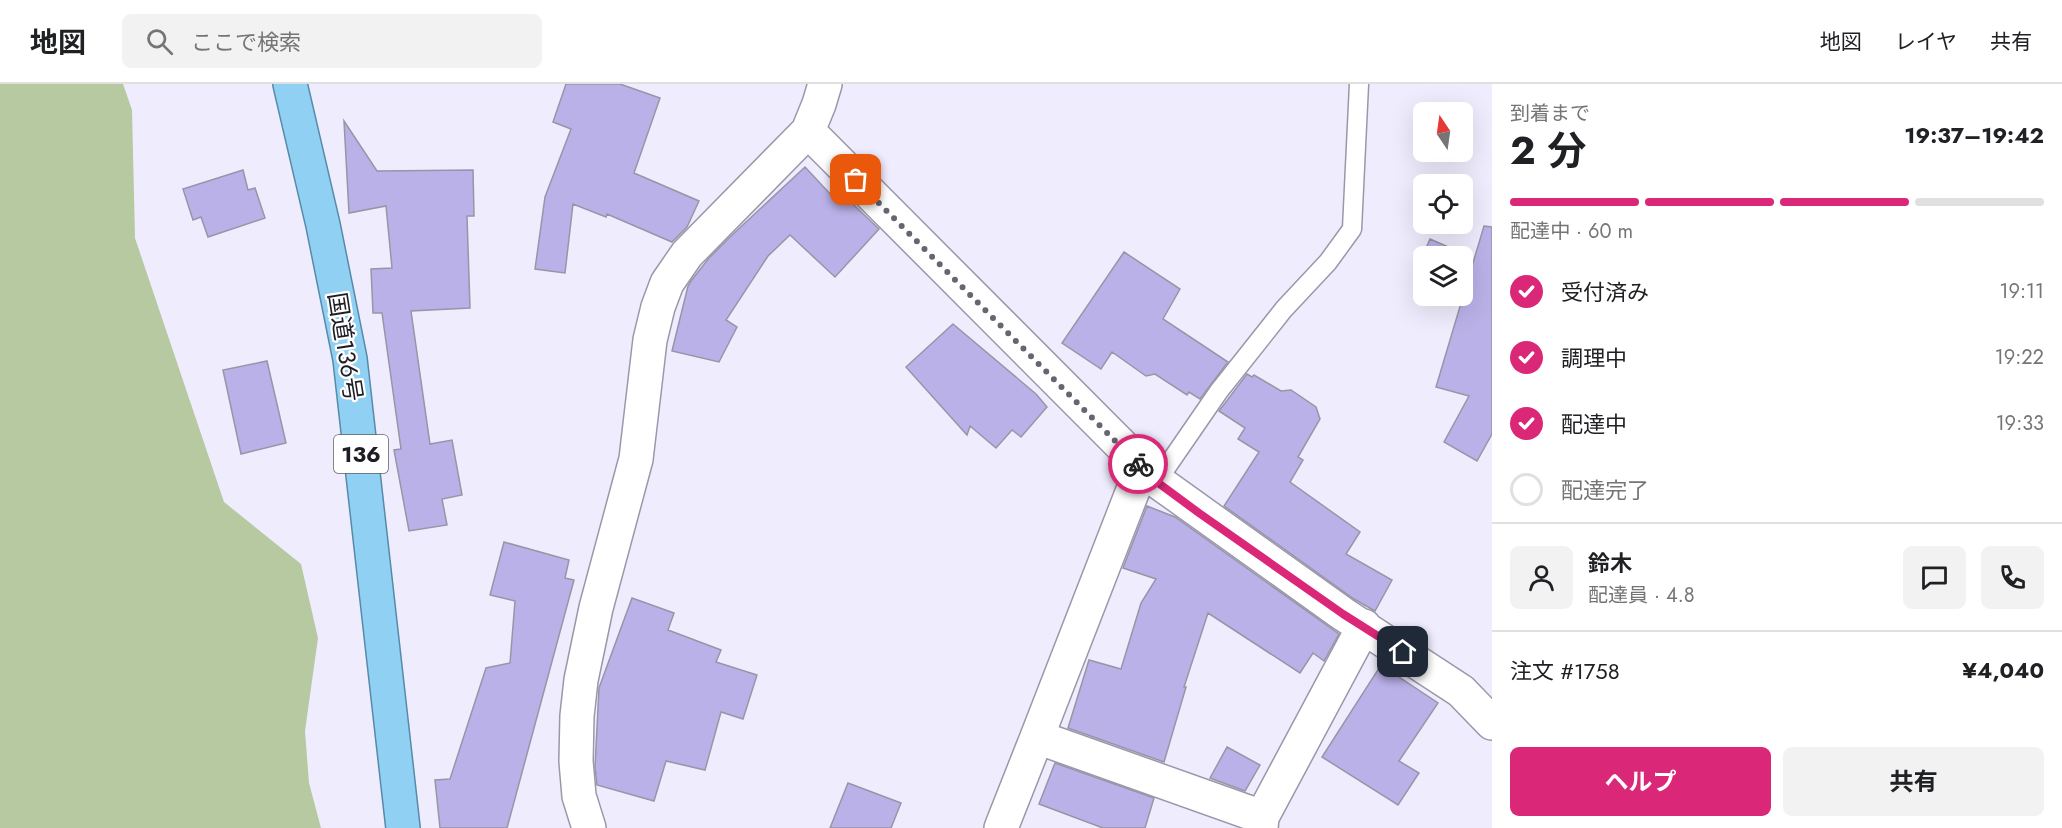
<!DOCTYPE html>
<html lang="ja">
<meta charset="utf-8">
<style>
body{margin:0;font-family:Jost,"Noto Sans JP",sans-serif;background:#f2f2f2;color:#202124;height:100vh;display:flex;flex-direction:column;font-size:22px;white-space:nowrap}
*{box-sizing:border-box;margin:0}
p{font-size:20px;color:#757577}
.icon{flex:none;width:33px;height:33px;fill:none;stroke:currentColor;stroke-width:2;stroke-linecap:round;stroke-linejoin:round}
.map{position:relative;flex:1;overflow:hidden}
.sheet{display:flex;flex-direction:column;background:#fff;width:570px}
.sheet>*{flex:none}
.needle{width:39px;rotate:347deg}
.fabs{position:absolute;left:1413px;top:18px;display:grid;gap:12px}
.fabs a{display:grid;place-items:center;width:60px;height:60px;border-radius:9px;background:#fff;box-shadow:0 6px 24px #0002;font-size:30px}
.pin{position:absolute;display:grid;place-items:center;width:51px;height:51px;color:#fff;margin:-26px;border-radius:12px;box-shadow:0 3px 9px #0006}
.courier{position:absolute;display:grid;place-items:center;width:60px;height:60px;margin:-30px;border:4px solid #db2777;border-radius:50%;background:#fff;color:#222;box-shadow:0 2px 8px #0007}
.headline em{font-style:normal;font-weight:700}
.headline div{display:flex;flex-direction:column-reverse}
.headline{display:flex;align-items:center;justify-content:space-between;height:102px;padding:0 18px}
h1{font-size:39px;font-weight:700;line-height:45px}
.bar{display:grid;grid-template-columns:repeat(4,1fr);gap:9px 6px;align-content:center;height:72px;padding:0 18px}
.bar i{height:8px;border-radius:4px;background:#e0e0e0}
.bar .on{background:#db2777}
.bar p{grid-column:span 4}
.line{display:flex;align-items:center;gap:15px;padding:0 18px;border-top:2px solid #e0e0e0}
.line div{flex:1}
.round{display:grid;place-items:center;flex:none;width:63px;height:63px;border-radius:9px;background:#f2f2f2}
ol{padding:0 18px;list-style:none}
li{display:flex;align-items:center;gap:18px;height:66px}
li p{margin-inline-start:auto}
li .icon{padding:6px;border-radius:50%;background:#db2777;color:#fff;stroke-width:4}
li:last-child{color:#757577}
li i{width:33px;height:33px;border:3px solid #e0e0e0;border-radius:50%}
.cta{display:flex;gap:12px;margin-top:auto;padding:12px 18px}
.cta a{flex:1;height:69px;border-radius:9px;background:#db2777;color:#fff;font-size:24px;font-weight:700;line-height:69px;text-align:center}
.cta a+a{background:#f2f2f2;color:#202124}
header{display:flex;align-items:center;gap:36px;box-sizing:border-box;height:84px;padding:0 30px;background:#fff;border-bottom:2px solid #e0e0e0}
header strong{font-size:28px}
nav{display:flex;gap:33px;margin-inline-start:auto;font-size:21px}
.search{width:420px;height:54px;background:#f2f2f2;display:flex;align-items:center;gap:15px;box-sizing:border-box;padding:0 21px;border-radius:9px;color:#757577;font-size:22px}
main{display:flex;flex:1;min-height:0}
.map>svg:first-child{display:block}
.green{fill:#b6c9a1}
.building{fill:#bab1e8;stroke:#9795a7;stroke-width:1.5}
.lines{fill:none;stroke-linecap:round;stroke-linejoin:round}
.service-casing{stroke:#9a97a9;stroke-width:21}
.minor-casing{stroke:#9a97a9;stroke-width:36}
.trunk-casing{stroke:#578aa9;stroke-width:36}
.service{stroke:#fff;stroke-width:18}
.minor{stroke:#fff;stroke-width:33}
.trunk{stroke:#90d0f3;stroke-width:33}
.done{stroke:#676670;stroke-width:6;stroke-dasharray:0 10.8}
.route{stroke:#db2777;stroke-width:8}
.labels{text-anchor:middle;stroke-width:4.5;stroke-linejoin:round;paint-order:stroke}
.shield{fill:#fff;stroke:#626166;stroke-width:1.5}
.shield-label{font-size:22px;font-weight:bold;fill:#1e1d24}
.street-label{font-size:24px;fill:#1e1d24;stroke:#fff}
</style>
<header>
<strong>地図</strong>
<div class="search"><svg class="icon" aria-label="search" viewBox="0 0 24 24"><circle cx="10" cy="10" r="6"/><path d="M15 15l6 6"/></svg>ここで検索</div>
<nav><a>地図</a><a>レイヤ</a><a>共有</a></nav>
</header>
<main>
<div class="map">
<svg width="1492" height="744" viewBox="0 0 1492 744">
<rect width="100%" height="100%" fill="#efedfd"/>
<path class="green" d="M 0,0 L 123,0 L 132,26 L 135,154 L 224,418 L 301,480 L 318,554 L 305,647 L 309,699 L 321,744 L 0,744 Z"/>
<path class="building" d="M 566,0 L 620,0 L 660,14 L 634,89 L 699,117 L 687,143 L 672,158 L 607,130 L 606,133 L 573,120 L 565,189 L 535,185 L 545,113 L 571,45 L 553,38 Z
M 344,37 L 377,87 L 473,86 L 474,132 L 467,132 L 470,224 L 411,227 L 430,360 L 452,356 L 462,411 L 442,415 L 447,441 L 409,447 L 394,366 L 401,365 L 382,229 L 373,229 L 371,185 L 392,184 L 386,122 L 349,129 Z
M 805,83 L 833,113 L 837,105 L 879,145 L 835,193 L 790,151 L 768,172 L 726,236 L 737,243 L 719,278 L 672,267 L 688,202 L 691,197 L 709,174 L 730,153 Z
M 243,86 L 248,106 L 255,104 L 265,134 L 208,153 L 201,133 L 193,136 L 183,105 Z
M 1484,142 L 1492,143 L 1492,350 L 1477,377 L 1444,358 L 1469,312 L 1436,303 Z
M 1430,155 L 1460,168 L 1458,172 L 1424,172 L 1424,187 L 1417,185 Z
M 1124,168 L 1180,205 L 1163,235 L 1228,278 L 1200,315 L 1189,308 L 1187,311 L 1155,290 L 1146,292 L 1112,268 L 1101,285 L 1062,259 Z
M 953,240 L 1036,310 L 1047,323 L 1021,353 L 1012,346 L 996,364 L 970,342 L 967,351 L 906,283 Z
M 267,277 L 286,359 L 241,370 L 223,286 Z
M 1247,290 L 1252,293 L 1254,291 L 1281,307 L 1291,306 L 1316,323 L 1320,335 L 1298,373 L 1303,376 L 1290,398 L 1360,448 L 1346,470 L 1392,496 L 1375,527 L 1354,515 L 1224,422 L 1259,368 L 1238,355 L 1245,344 L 1219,327 Z
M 1147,422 L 1175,433 L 1339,550 L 1324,577 L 1313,569 L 1300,589 L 1208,529 L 1184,603 L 1186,603 L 1164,678 L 1068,644 L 1089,576 L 1121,585 L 1141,519 L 1156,495 L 1123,484 Z
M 504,458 L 569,476 L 565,494 L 574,496 L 507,744 L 440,744 L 435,696 L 450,695 L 486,584 L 510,579 L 515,517 L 490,511 Z
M 632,514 L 674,529 L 668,546 L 721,566 L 716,578 L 757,591 L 743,635 L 721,628 L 705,686 L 666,677 L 654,717 L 597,701 L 595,683 L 599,604 Z
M 1381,581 L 1438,619 L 1399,677 L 1419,689 L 1398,721 L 1322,673 Z
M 1227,663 L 1260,681 L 1245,707 L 1210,694 Z
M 1055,679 L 1154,714 L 1145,744 L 1103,744 L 1039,720 Z
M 848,699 L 901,719 L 891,744 L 830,744 Z"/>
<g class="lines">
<defs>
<path id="service" d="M 1157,397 L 1219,307 L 1284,225 L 1328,178 L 1352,145 L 1359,0"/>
<path id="minor" d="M 808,47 L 1157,397 L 1343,530 L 1461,607 L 1492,639
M 1037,653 L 1142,383
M 589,744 L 579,712 L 576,677 L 577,632 L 581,596 L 596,524 L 636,375 L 650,256 L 658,223 L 667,199 L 687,170 L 808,47 L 819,20 L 825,0
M 1001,744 L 1037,653 L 1262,733
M 1261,744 L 1262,733 L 1364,542"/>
<path id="trunk" d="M 290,0 L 323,141 L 350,275 L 403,744"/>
</defs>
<use href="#service" class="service-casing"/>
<use href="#minor" class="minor-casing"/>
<use href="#trunk" class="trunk-casing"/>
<use href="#service" class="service"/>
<use href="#minor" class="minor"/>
<use href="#trunk" class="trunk"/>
</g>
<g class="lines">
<path class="done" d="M 856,96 L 1138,380"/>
<path class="route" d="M 1138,380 L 1157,398 L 1199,429 L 1343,530 L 1403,568"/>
</g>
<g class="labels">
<rect class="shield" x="334" y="351" width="54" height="38" rx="4.5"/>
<g class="shield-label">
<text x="361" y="378">136</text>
</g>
<g class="street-label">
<text transform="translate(345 263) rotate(81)" y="8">国道136号</text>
</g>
</g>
</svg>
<div class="fabs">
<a><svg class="needle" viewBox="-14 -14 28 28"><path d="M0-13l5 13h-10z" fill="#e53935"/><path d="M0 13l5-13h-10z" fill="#757577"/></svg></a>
<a><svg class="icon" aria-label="locate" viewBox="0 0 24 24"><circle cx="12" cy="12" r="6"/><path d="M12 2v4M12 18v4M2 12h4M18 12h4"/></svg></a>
<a><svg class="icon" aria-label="layers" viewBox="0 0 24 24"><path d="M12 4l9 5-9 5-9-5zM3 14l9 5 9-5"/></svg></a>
</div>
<div class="pin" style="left:856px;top:96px;background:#ea580c"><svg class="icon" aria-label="bag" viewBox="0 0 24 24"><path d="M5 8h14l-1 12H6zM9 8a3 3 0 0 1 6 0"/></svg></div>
<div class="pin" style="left:1403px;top:568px;background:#1f2937"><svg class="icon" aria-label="home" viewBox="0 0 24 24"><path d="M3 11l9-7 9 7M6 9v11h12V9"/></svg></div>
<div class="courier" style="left:1138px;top:380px"><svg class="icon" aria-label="bike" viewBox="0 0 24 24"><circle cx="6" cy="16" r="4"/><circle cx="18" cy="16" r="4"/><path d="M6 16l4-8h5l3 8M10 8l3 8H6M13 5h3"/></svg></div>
</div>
<section class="sheet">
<div class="headline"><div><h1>2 分</h1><p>到着まで</p></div><em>19:37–19:42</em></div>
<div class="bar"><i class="on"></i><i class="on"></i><i class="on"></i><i></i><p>配達中 · 60 m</p></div>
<ol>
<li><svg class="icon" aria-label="check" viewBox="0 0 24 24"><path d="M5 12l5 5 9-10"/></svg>受付済み<p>19:11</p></li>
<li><svg class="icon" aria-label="check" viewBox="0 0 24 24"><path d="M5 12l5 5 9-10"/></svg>調理中<p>19:22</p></li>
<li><svg class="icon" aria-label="check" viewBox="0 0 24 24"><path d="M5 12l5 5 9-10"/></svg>配達中<p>19:33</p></li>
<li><i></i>配達完了</li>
</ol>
<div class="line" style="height:108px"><a class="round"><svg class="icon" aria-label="person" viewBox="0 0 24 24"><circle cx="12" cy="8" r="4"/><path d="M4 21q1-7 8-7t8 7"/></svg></a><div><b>鈴木</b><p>配達員 · 4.8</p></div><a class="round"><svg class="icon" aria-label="chat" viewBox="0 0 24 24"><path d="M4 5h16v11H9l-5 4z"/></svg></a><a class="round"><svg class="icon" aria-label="phone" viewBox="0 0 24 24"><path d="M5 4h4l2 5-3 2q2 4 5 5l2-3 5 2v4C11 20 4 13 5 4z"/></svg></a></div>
<div class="line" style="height:78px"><div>注文 #1758</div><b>¥4,040</b></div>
<div class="cta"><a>ヘルプ</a><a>共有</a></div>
</section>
</main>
